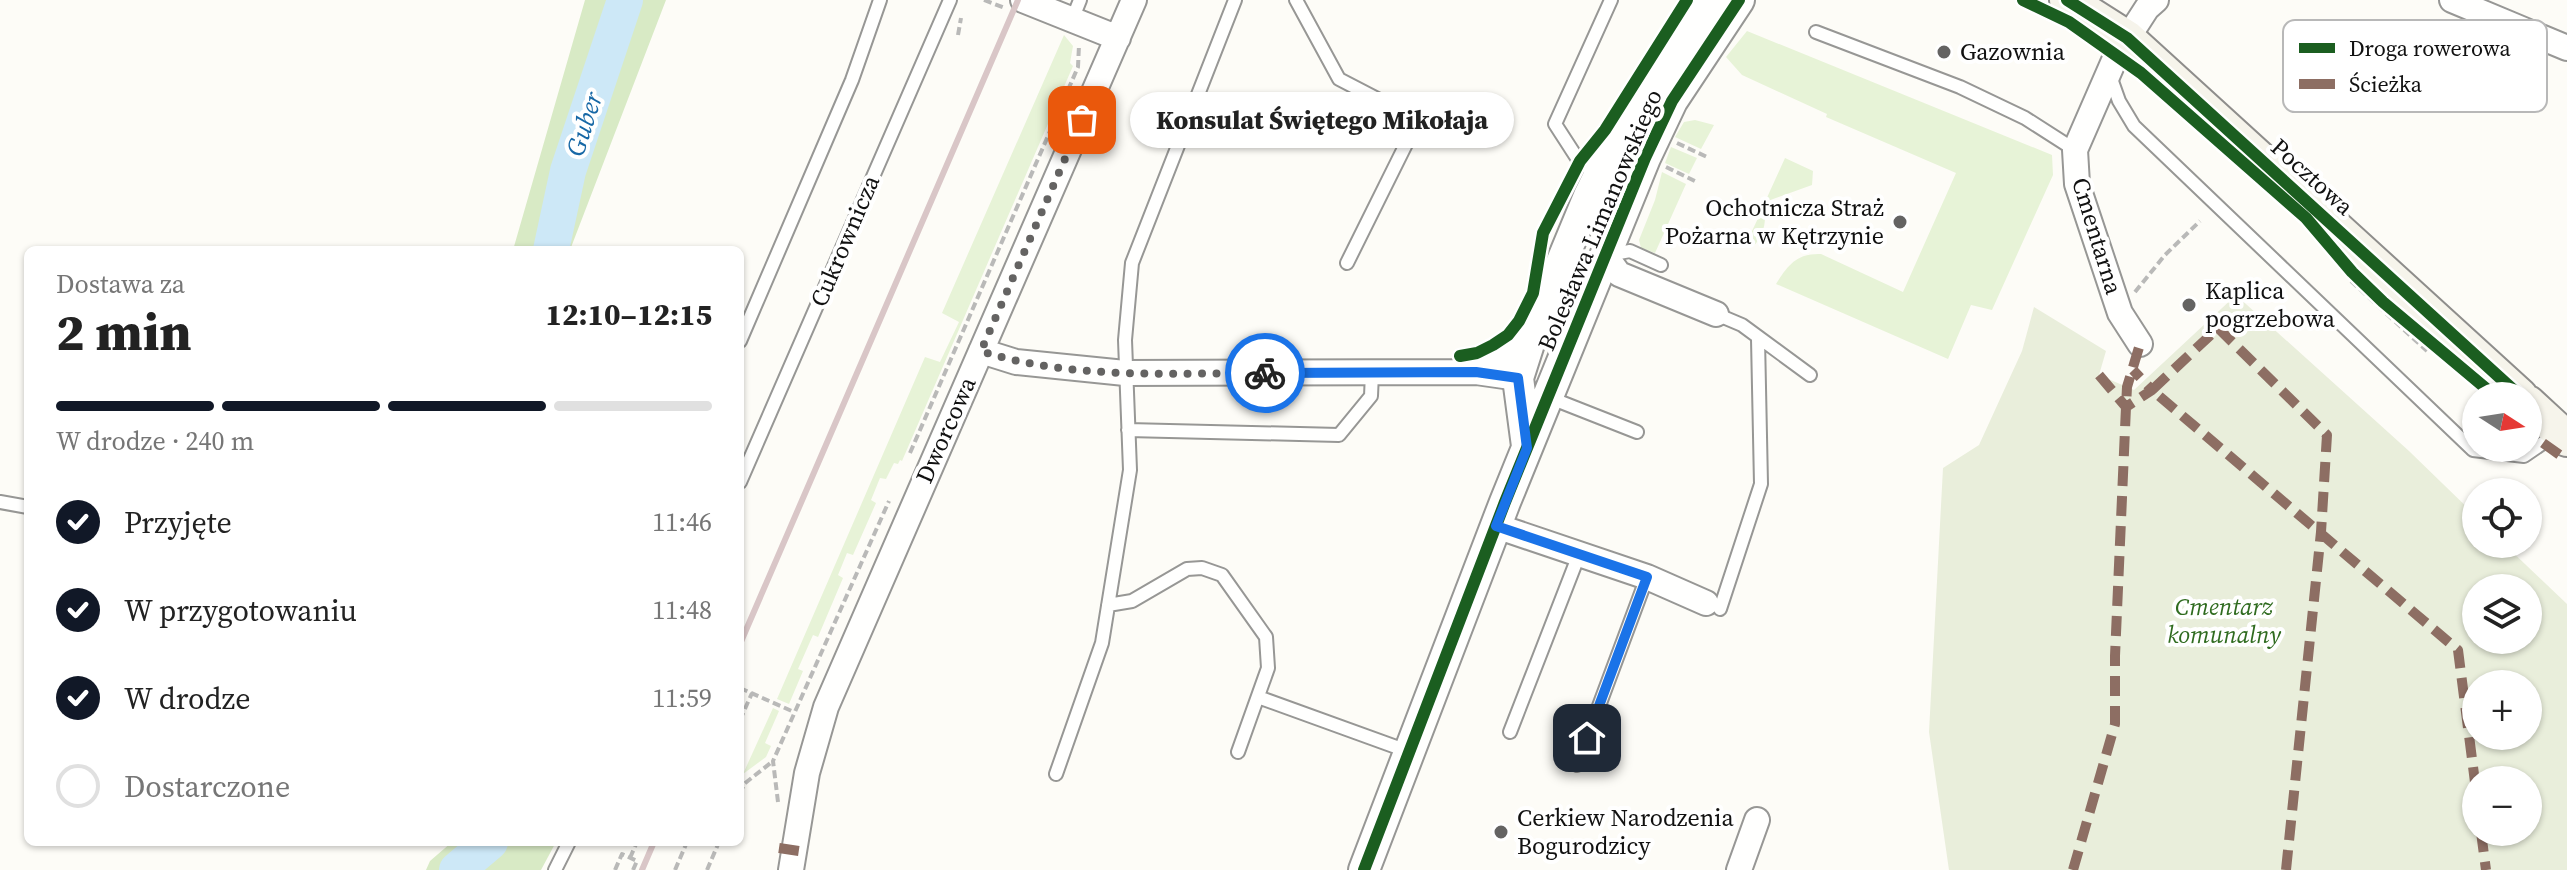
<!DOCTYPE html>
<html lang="pl">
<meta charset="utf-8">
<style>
body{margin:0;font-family:"Source Serif 4",serif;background:#f2f2f2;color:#222;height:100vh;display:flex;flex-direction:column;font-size:30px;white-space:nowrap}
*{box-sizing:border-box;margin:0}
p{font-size:26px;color:#767676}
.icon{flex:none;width:44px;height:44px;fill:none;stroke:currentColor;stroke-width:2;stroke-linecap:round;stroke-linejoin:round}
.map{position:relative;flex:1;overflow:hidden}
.sheet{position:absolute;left:24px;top:246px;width:720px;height:600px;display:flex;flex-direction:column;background:#fff;border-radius:12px;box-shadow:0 2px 6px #0004}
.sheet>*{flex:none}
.needle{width:52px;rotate:102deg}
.tools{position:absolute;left:2462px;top:382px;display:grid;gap:16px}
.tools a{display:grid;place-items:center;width:80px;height:80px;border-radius:50%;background:#fff;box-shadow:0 2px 6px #0004;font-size:40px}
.pin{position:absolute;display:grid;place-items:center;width:68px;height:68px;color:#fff;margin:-34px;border-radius:16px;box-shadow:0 4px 12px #0006}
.courier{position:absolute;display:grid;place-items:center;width:80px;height:80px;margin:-40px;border:6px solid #1a73e8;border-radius:50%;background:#fff;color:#222;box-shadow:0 2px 10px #0007}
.bubble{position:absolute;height:56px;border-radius:28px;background:#fff;box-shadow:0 2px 6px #0004;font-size:26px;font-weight:800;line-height:56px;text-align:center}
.headline em{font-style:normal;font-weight:800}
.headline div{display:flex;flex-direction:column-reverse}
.headline{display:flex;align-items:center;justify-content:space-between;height:136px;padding:0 32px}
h1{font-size:52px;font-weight:800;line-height:60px}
.bar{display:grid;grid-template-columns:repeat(4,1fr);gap:12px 8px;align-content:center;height:96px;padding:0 32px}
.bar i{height:10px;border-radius:6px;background:#e0e0e0}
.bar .current{background:#111827}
.bar p{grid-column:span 4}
ol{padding:0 32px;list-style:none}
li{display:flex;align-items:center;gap:24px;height:88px}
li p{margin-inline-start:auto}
li .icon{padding:8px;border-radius:50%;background:#111827;color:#fff;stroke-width:4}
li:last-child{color:#767676}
li i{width:44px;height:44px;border:4px solid #e0e0e0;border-radius:50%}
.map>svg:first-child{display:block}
.green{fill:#e7f3d7}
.forest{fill:#d8eac5}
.cemetery{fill:#e9eedb;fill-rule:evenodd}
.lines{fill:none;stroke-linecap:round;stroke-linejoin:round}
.river{stroke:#cde8f7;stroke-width:36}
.service-casing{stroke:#979795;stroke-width:16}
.minor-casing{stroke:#979795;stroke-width:28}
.tertiary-casing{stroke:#979795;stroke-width:34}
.secondary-casing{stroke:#8e8d8b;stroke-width:38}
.path{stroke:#b9b9b8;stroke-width:4;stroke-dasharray:8 4;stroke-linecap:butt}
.service{stroke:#fffffe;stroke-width:12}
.minor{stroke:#fffffe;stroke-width:24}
.tertiary{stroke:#fffffe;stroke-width:30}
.secondary{stroke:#f6f4eb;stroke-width:34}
.rail{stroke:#d9c6c7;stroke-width:6}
.quiet{stroke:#8d6e63;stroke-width:10;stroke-dasharray:20 10;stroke-linecap:butt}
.cycleway-casing{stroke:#fff;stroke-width:17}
.cycleway{stroke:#1b5e20;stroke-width:12}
.done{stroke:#646362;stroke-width:8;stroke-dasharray:0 14.4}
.route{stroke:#1a73e8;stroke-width:10}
.poi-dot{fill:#646362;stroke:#fff;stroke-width:3}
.labels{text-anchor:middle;stroke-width:8;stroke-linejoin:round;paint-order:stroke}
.poi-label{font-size:24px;fill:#111;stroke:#fff;text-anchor:start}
.street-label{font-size:24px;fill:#111;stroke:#fff}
.park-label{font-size:24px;font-style:italic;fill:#2f6b1f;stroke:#fff}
.water-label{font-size:26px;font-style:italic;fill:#1768a6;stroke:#fff}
.key{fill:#fff;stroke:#b8b8b8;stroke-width:2}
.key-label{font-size:22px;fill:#111}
</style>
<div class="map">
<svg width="2567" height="870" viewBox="0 0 2567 870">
<rect width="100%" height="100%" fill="#fdfcf7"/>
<path class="green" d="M 1747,31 L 2052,155 L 2053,175 L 1992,310 L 1971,305 L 1948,359 L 1776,284 C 1788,265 1797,253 1821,254 L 1903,292 L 1956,173 L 1826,117 L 1827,114 L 1742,75 L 1726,57 Z
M 1064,35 L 1073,46 L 1070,63 L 1073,66 L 902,461 L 900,460 L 898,464 L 894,463 L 886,479 L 880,478 L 871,500 L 876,503 L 853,555 L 847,553 L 838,575 L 843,578 L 818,637 L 813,635 L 798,669 L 803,671 L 789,704 L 777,699 L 925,357 L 940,362 L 959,322 L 942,313 Z
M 1695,120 L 1714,125 L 1701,149 L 1675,137 L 1684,122 Z
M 1671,147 L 1697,158 L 1689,174 L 1665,163 Z
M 1785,158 L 1813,171 L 1812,185 L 1765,202 Z
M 1662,172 L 1686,184 L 1655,253 L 1641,248 L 1639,240 L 1655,200 Z
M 1760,214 L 1765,217 C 1765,228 1761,240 1752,247 L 1745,246 Z
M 773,708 L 779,711 L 765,743 L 771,746 L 766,757 L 743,774 Z"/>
<path class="forest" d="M 585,0 L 666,0 L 570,250 L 513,250 Z
M 452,842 L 556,842 L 541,870 L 426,870 L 430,861 Z"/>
<path class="cemetery" d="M 2236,295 L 2409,451 L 2476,516 L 2476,544 L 2504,544 L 2567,604 L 2567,870 L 1949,870 L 1929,732 L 1943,468 L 1979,445 L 2022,351 L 2034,307 L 2106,351 L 2099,375 L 2134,390 ZM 2476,588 L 2528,588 L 2528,640 L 2476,640 ZM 2476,684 L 2528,684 L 2528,736 L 2476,736 ZM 2476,780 L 2528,780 L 2528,832 L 2476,832 Z"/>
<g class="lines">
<path class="river" d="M 551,250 L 568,171 L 625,0
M 457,870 L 490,842"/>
<defs>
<path id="service" d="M 1296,0 L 1339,79 L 1418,120 L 1347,263
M 1072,20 L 1080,0
M 1816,32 L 1960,87 L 2025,118 L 2075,150
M 2109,73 L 2119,101 L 2134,126 L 2473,450 L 2524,456 L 2556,434
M 1599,176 L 1577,158 L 1555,124 L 1611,0
M 1608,255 L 1630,251 L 1661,265
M 1716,314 L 1742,325 L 1810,375
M 740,341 L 852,80 L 880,0
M 1548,397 L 1637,432
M 1128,430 L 1339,435 L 1371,396 L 1372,373
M 740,482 L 950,0
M 0,502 L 28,507
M 1108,605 L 1132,601 L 1187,569 L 1202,568 L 1222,575 L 1266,637 L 1268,668 L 1238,752
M 1720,609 L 1761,484 L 1758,339
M 1258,697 L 1410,752
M 1510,732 L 1580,552
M 1577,765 L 1647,577
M 1056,774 L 1102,643 L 1130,470 L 1125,340 L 1132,263 L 1235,0
M 555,870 L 569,842"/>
<path id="minor" d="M 1023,0 L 1118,38
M 2452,0 L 2567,48
M 1605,255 L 1619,274 L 1716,314
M 2140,344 L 2120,313 L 2077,184 L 2075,150 L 2116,56 L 2147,8 L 2156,0
M 981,351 L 1016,362 L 1125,373 L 1476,372 L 1518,378
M 1476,372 L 1533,331
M 1496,526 L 1647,577 L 1706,603
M 791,870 L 807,773 L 826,707 L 1134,0
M 1739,870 L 1757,820"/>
<path id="tertiary" d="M 1527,446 L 1518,378 L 1533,331 L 1589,196 L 1622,129 L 1648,84 L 1706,0
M 1364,870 L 1505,502 L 1645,158 L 1672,101 L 1739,0"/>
<path id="secondary" d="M 2067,0 L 2127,38 L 2520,396
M 2528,403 L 2567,439"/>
</defs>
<use href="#service" class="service-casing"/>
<use href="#minor" class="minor-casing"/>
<use href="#tertiary" class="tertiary-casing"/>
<use href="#secondary" class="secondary-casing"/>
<path class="path" d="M 984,0 L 1005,8
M 958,35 L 961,18
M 1677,143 L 1707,157
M 1666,167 L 1697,182
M 2351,281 L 2427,351
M 2135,292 L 2165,255 L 2200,221
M 910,453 L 1078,67 L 1079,45
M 740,688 L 794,712
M 740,720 L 752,693
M 740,794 L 744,784 L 773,761
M 778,802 L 773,761 L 889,501
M 630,858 L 637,842
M 615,870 L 622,854 L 637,861 L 633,870
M 675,870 L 687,842
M 707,870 L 719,842"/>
<use href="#service" class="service"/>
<use href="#minor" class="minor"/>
<use href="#tertiary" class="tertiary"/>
<use href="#secondary" class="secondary"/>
<path class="rail" d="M 740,644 L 1018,0
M 642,870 L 654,842"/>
<path class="quiet" d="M 2099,375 L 2126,407 L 2152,390 L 2133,370
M 2543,443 L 2567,460
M 2481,832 L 2486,870
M 779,848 L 806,852
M 2073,870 L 2115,724 L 2115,656 L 2126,407 L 2127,387 L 2140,344
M 2286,870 L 2321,532 L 2327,435 L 2218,328 L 2152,390 L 2458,650 L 2476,790"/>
<defs>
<path id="cycleway" d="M 2023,0 L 2069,22 L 2141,73 L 2306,218 L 2352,272 L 2383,302 L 2495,396
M 2067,0 L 2127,38 L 2520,396
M 1460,356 L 1477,353 L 1493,345 L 1508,335 L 1519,321 L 1533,293 L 1543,233 L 1580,161 L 1605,130 L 1687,0
M 1364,870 L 1505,502 L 1645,158 L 1672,101 L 1739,0"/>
</defs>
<use href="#cycleway" class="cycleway-casing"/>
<use href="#cycleway" class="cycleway"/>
</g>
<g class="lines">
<path class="done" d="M 1082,120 L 981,351 C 1070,380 1171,373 1265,373"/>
<path class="route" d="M 1265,373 L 1476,372 L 1518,378 L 1527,448 L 1496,526 L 1647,577 L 1587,738"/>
</g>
<g class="poi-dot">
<circle cx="1944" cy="52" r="8"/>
<circle cx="1900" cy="222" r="8"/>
<circle cx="2189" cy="305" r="8"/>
<circle cx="1501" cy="832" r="8"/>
</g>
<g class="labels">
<g class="poi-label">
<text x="1960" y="60">Gazownia</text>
<text x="1884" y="216" text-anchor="end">Ochotnicza Straż<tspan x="1884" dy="28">Pożarna w Kętrzynie</tspan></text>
<text x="2205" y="299">Kaplica<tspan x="2205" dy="28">pogrzebowa</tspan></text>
<text x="1517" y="826">Cerkiew Narodzenia<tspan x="1517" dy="28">Bogurodzicy</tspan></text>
</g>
<g class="street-label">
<text transform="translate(2312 177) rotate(42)" y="8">Pocztowa</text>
<text transform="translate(1600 220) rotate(-67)" y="8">Bolesława Limanowskiego</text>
<text transform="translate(2097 236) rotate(73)" y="8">Cmentarna</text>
<text transform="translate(845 241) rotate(-67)" y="8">Cukrownicza</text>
<text transform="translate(946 430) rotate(-66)" y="8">Dworcowa</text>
</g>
<g class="park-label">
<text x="2224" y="615">Cmentarz<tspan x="2224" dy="28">komunalny</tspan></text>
</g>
<g class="water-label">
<text transform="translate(584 124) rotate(-72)" y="9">Guber</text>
</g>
</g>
<rect x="2283" y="20" width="264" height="92" rx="12" class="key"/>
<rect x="2299" y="43" width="36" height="10" fill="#1b5e20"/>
<rect x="2299" y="79" width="36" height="10" fill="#8d6e63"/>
<g class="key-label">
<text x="2349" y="56">Droga rowerowa</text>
<text x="2349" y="92">Ścieżka</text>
</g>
</svg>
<div class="tools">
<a><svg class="needle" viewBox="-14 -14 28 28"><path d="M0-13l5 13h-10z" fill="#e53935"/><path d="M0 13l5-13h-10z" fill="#767676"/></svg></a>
<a><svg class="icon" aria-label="locate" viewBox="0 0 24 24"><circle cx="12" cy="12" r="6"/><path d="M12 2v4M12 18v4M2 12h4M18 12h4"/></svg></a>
<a><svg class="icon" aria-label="layers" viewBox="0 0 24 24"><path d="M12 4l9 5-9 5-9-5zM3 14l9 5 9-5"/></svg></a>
<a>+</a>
<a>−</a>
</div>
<div class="pin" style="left:1082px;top:120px;background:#ea580c"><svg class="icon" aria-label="bag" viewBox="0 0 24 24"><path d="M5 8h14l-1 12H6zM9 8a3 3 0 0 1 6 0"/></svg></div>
<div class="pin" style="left:1587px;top:738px;background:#1f2937"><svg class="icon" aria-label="home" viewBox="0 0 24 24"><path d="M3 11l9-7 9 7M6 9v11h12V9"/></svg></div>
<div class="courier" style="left:1265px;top:373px"><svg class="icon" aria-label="bike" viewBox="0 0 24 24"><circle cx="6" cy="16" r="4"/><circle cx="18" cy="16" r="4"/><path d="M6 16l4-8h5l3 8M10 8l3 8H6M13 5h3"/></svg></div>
<div class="bubble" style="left:1130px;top:92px;width:384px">Konsulat Świętego Mikołaja</div>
<section class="sheet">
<div class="headline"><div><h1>2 min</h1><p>Dostawa za</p></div><em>12:10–12:15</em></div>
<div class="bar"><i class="current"></i><i class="current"></i><i class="current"></i><i></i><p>W drodze · 240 m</p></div>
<ol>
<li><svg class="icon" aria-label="check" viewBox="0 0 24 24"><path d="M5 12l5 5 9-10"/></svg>Przyjęte<p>11:46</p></li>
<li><svg class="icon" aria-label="check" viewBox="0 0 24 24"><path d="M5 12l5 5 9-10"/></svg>W przygotowaniu<p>11:48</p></li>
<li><svg class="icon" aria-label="check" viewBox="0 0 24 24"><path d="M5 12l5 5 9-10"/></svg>W drodze<p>11:59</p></li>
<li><i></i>Dostarczone</li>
</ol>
</section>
</div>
